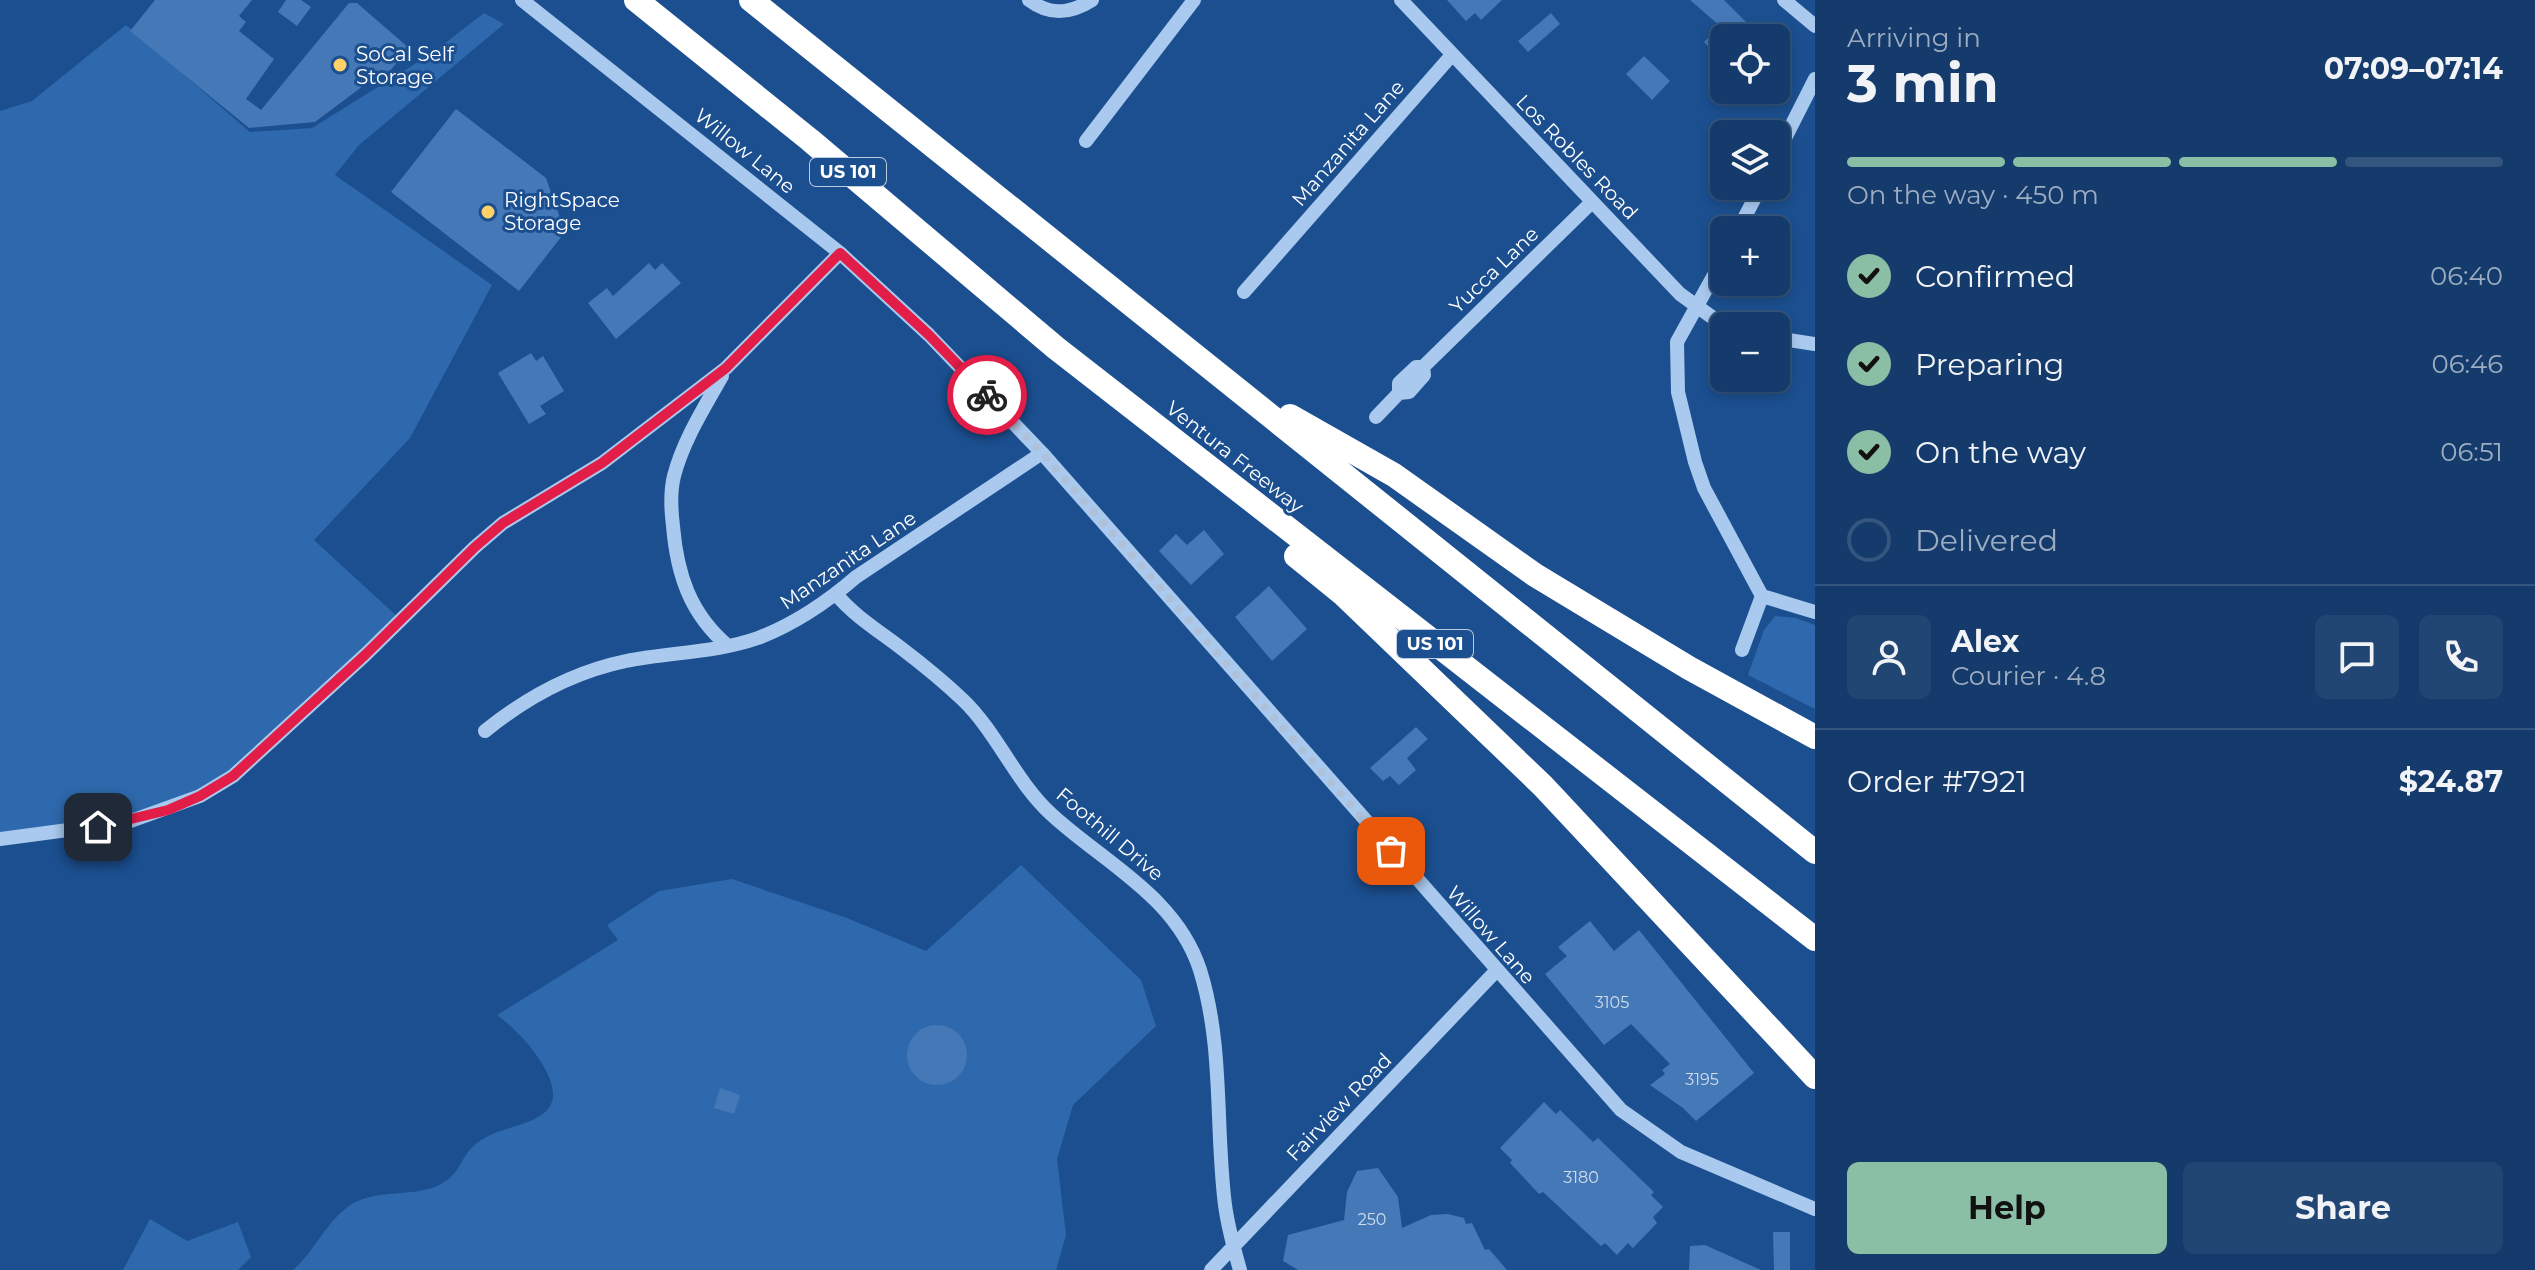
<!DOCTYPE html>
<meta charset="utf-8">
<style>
body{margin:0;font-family:Montserrat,sans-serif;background:#214673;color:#f1f3f6;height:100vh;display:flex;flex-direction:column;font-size:30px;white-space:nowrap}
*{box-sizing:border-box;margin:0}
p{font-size:26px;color:#9dadc1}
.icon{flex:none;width:44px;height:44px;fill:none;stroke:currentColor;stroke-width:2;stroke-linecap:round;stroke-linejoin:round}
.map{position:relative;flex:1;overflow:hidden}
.side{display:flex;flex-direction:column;background:#143b6b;width:720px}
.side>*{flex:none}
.buttons{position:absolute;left:1710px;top:24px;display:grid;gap:16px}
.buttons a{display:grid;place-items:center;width:80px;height:80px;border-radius:12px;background:#143b6b;box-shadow:0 4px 12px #0003,0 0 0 2px #33557e;font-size:40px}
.pin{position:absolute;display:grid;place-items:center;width:68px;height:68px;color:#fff;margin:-34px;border-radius:16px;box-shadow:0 4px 12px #0006}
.courier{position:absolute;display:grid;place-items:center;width:80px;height:80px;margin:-40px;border:6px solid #e11d48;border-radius:50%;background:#fff;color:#222;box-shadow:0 2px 10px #0007}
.head em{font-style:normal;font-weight:700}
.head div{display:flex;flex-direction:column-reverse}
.head{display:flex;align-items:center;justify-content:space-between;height:136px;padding:0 32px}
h1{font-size:52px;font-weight:700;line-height:60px}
.bar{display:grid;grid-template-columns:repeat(4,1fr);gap:12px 8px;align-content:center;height:96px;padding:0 32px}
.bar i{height:10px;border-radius:6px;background:#33557e}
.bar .current{background:#8abfa5}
.bar p{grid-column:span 4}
.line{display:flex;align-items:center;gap:20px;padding:0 32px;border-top:2px solid #33557e}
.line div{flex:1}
.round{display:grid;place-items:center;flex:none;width:84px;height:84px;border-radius:12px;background:#214673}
ol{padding:0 32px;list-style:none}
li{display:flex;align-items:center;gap:24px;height:88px}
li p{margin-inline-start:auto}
li .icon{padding:8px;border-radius:50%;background:#8abfa5;color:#111;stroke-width:4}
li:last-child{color:#9dadc1}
li i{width:44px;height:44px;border:4px solid #33557e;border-radius:50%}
.primary-button{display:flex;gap:16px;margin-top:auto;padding:16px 32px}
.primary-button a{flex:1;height:92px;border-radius:12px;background:#8abfa5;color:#111;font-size:32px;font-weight:700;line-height:92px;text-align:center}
.primary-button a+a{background:#214673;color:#f1f3f6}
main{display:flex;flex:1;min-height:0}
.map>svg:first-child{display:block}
.green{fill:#2e69ad}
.building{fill:#4478b7}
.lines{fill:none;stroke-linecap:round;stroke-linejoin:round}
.minor{stroke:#a9c9ee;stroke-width:14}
.highway{stroke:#fff;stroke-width:24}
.done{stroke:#afc1d8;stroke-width:8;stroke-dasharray:0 14.4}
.route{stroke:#e11d48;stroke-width:10}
.poi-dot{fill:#ffd166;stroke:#1b4f8f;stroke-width:3}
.labels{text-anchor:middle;stroke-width:6;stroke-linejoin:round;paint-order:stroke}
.number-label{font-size:16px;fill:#d0dded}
.shield{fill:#1b4f8f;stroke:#bbcadd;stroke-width:2}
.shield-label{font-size:18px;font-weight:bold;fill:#fff}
.poi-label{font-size:20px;fill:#fff;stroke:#1b4f8f;text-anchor:start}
.street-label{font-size:20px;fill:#fff;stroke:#1b4f8f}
</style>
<main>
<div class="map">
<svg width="1815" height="1270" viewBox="0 0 1815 1270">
<rect width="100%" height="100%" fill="#1b4f8f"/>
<path class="green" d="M 484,13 L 504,24 L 359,145 L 335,175 L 492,285 L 410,438 L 314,540 L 400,619 L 233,776 L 168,810 L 0,839 L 0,111 L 32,101 L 126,25 L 250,132 L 312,128 L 431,54 Z
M 1775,616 L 1796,618 L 1815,625 L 1815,709 L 1748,675 L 1764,630 Z
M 1021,865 L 1141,980 L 1156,1026 L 1073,1105 L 1057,1159 L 1066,1235 L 1056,1270 L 293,1270 C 314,1252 326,1222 349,1206 C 375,1188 409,1198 437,1186 C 462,1175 459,1157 477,1143 C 497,1127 525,1128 544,1113 C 575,1089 518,1029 497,1015 L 618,940 L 607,925 L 659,891 L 732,879 L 847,918 L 926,951 Z
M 150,1219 L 187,1241 L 238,1222 L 251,1257 L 238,1270 L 123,1270 Z"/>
<path class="building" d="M 155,0 L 252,0 L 239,16 L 246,22 L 239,31 L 274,59 L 246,99 L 261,110 L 349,3 L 357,3 L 409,48 L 389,72 L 363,86 L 315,122 L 249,128 L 130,31 Z
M 286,0 L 301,0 L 311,7 L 297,26 L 278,12 Z
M 1447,0 L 1502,0 L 1481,20 L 1475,13 L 1466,21 Z
M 1690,0 L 1724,0 L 1762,38 L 1724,38 L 1724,62 L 1704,42 L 1720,26 Z
M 1551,13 L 1560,24 L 1528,52 L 1518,41 Z
M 1644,56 L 1670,81 L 1652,100 L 1626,74 Z
M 456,109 L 546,178 L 565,232 L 519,291 L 391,192 Z
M 649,263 L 655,270 L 662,263 L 681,283 L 616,339 L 588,303 L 607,288 L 613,296 Z
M 531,353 L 536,361 L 543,356 L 564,391 L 540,406 L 546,414 L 529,424 L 498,373 Z
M 1204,530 L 1224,554 L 1191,585 L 1159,551 L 1176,534 L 1187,545 Z
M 1269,586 L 1307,629 L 1272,661 L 1235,617 Z
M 1416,727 L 1428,739 L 1407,758 L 1416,770 L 1399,785 L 1390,776 L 1383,781 L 1370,768 Z
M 1590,921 L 1614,951 L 1639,930 L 1754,1073 L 1696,1121 L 1683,1108 L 1650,1085 L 1665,1074 L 1662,1070 L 1670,1064 L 1631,1024 L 1604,1045 L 1545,974 L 1567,956 L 1558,947 Z
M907 1055a30 30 0 1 1 60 0a30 30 0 1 1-60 0Z
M 720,1088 L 740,1095 L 734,1114 L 714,1108 Z
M 1544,1102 L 1556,1114 L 1560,1110 L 1593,1142 L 1598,1138 L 1654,1192 L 1651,1195 L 1663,1207 L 1653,1217 L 1657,1223 L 1633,1248 L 1628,1243 L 1617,1255 L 1605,1243 L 1601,1246 L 1543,1192 L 1539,1194 L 1510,1163 L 1512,1160 L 1500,1148 Z
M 1378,1168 L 1398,1197 L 1402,1228 L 1431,1215 L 1448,1214 L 1464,1218 L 1466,1224 L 1472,1223 L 1485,1250 L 1489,1249 L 1507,1270 L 1298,1270 L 1283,1261 L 1288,1235 L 1344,1220 L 1347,1192 L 1357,1171 Z
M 1773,1232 L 1790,1232 L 1790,1270 L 1774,1270 Z
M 1705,1245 L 1761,1270 L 1689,1270 L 1690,1246 Z"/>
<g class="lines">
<path class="minor" d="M 522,0 L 840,253 L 929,335 L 1042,453 L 1621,1110 L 1681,1152 L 1815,1209
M 1029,0 C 1050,16 1070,14 1092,0
M 1401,0 L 1680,294 L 1716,320 L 1737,326
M 1784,0 L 1815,26
M 1086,141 L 1194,0
M 1776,156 L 1815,79
M 1738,230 L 1761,186
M 1724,257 L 1677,342 L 1678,392 L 1695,462 L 1704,488 L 1762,596 L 1742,650
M 1244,292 L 1451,56
M 1776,338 L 1815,344
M 722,376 C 704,408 683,441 674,476 C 670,492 671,510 673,526 C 677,574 690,614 728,646
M 1399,393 L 1409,392 L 1424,375 L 1423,367
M 1376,417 L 1399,393 L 1399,383 L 1416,367 L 1423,367 L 1592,202
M 836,594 C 854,616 879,631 901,648 C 922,664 943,681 962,699 C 997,732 1015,781 1051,814 C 1104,863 1176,896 1200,970 C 1224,1047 1215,1126 1225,1205 C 1228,1227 1234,1249 1240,1270
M 1762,596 L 1815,612
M 485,731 C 527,697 573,672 626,661 C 671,652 715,653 758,638 C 795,624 827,602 856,577 L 1042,453
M 0,839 L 128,822 L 200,796 L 233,776 L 365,655 L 475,547 L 503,523 L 602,463 L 726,368 L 840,253
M 1211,1270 L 1496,971"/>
<path class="highway" d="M 636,0 L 810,140 L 1056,348 L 1815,939
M 751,0 L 1815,852
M 1290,416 L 1394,475 L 1535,575 L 1689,668 L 1815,737
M 1296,556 L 1344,595 L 1543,786 L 1815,1077"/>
</g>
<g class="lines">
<path class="done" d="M 987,395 L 1042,453 L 1391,851"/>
<path class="route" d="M 98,827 L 168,810 L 200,796 L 233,776 L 365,655 L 475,547 L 503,523 L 602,463 L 726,368 L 840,253 L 929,335 L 987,395"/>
</g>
<g class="poi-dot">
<circle cx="340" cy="65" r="8"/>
<circle cx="488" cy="212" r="8"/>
</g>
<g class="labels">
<g class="number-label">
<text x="1612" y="1008">3105</text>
<text x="1702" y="1085">3195</text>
<text x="1581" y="1183">3180</text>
<text x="1372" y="1225">250</text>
</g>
<g class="shield">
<rect x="810" y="158" width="76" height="28" rx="6"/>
<rect x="1397" y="630" width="76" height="28" rx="6"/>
</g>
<g class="shield-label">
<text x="848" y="178">US 101</text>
<text x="1435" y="650">US 101</text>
</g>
<g class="poi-label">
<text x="356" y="61">SoCal Self<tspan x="356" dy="23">Storage</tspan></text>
<text x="504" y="207">RightSpace<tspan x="504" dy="23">Storage</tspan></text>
</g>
<g class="street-label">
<text transform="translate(1348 143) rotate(-49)" y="7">Manzanita Lane</text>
<text transform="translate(745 151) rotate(39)" y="7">Willow Lane</text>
<text transform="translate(1577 157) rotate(46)" y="7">Los Robles Road</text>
<text transform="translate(1494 270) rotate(-44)" y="7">Yucca Lane</text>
<text transform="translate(1235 457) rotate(38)" y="7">Ventura Freeway</text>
<text transform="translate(848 560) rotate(-34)" y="7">Manzanita Lane</text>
<text transform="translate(1110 834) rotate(40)" y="7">Foothill Drive</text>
<text transform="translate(1491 935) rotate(49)" y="7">Willow Lane</text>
<text transform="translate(1339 1107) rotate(-46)" y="7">Fairview Road</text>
</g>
</g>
</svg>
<div class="buttons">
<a><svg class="icon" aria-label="locate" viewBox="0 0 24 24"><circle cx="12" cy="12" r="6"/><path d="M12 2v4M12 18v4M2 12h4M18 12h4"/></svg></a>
<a><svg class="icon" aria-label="layers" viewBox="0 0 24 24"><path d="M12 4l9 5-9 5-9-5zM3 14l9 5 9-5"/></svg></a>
<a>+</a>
<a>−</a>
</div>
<div class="pin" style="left:1391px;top:851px;background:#ea580c"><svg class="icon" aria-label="bag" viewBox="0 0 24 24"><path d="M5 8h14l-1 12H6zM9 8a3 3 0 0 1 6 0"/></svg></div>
<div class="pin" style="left:98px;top:827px;background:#1f2937"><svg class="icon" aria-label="home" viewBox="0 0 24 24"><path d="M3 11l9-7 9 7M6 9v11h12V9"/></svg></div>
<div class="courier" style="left:987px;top:395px"><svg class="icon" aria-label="bike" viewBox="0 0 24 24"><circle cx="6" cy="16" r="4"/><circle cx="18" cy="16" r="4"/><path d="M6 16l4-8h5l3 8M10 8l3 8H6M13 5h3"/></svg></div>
</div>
<section class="side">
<div class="head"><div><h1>3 min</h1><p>Arriving in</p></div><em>07:09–07:14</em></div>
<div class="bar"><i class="current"></i><i class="current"></i><i class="current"></i><i></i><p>On the way · 450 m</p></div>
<ol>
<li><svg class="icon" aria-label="check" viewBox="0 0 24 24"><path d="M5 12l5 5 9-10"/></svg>Confirmed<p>06:40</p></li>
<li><svg class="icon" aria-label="check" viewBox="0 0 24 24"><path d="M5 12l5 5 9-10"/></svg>Preparing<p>06:46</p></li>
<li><svg class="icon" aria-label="check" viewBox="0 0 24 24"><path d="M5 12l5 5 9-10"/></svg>On the way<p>06:51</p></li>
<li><i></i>Delivered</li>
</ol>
<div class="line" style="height:144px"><a class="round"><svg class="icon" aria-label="person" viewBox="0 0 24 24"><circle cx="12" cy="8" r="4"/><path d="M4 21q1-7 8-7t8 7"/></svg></a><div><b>Alex</b><p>Courier · 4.8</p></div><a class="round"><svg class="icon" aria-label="chat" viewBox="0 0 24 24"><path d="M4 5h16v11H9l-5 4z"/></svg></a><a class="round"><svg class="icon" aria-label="phone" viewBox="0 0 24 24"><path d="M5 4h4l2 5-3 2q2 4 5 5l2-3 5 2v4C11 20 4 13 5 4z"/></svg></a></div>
<div class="line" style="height:104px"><div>Order #7921</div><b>$24.87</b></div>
<div class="primary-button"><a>Help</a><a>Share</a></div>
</section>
</main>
